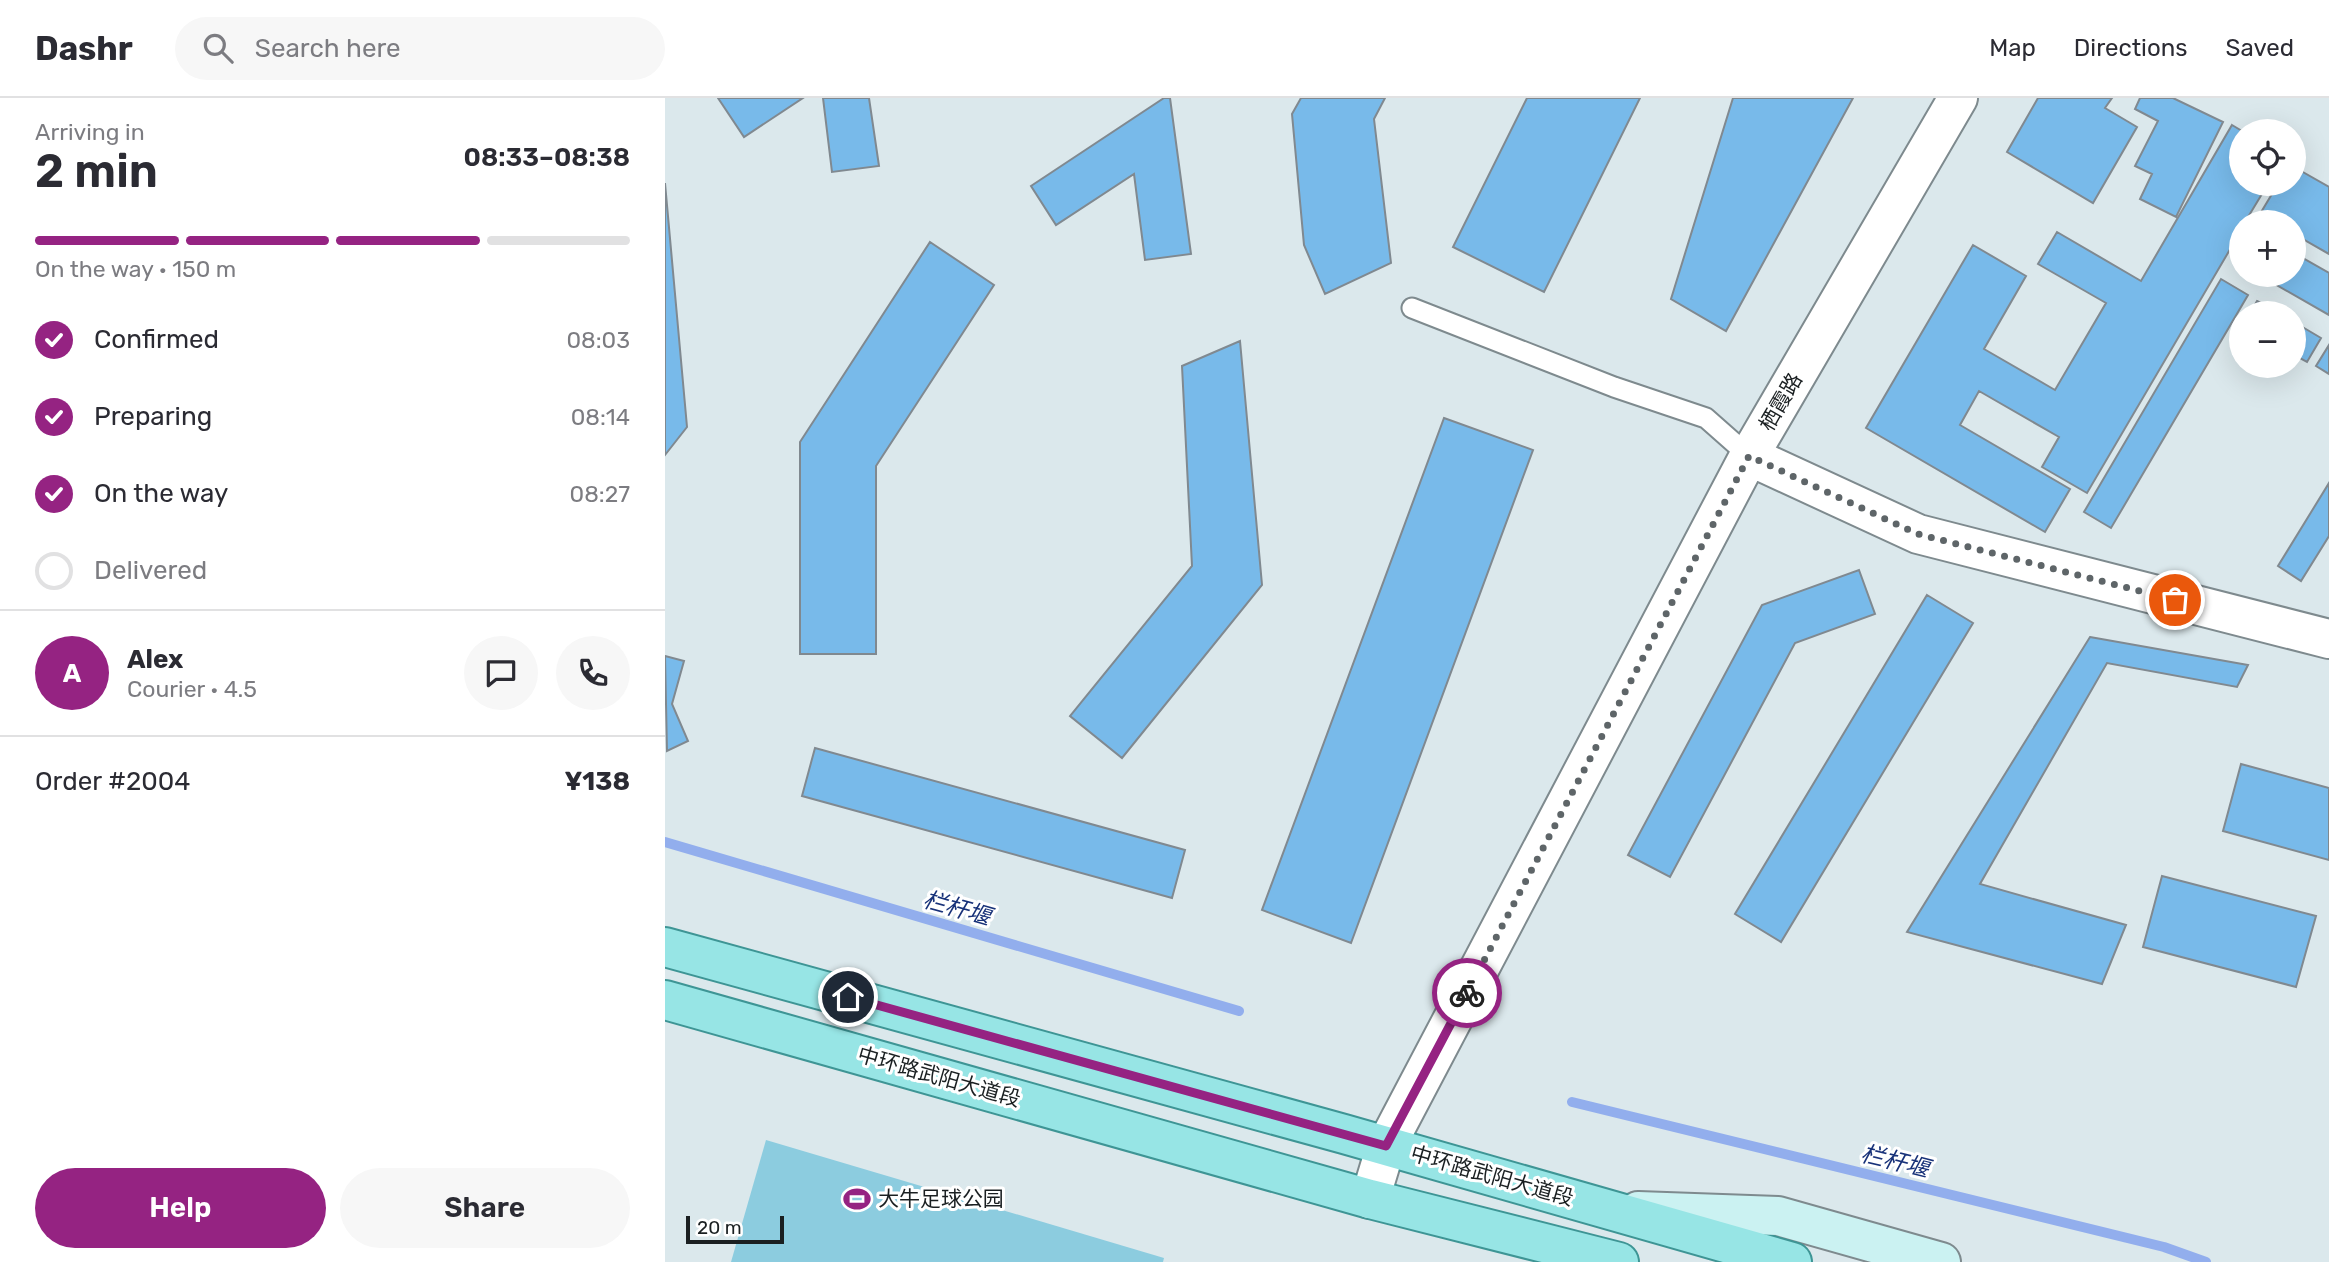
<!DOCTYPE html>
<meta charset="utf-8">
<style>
body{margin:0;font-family:Rubik,"Noto Sans SC",sans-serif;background:#f7f7f7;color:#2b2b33;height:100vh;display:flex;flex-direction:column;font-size:26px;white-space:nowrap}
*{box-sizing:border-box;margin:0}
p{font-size:23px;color:#7c7c81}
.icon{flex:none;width:38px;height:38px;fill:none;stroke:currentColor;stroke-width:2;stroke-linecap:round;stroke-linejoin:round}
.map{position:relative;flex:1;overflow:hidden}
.details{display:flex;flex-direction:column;background:#fff;width:665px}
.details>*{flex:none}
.controls{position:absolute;left:1564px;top:21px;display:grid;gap:14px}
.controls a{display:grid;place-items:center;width:77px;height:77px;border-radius:50%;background:#fff;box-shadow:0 7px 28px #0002;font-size:35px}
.scale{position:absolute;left:21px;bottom:18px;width:98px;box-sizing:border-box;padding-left:7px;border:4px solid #1a1f21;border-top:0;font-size:19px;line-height:24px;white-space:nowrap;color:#1a1f21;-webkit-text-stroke:5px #fff;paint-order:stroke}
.pin{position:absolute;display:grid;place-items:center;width:60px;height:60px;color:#fff;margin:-30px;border:4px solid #fff;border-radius:50%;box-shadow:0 2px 7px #0007}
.courier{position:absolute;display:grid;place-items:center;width:70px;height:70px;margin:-35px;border:5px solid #952382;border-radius:50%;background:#fff;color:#222;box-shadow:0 2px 9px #0007}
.headline em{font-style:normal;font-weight:600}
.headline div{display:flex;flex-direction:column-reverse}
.headline{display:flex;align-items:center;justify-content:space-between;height:119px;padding:0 35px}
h1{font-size:46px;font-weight:600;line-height:52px}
.bar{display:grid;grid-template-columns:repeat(4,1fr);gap:10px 7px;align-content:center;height:84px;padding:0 35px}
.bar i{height:9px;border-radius:5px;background:#e1e1e2}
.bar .active{background:#952382}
.bar p{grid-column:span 4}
.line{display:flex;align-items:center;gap:18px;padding:0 35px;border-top:2px solid #e1e1e2}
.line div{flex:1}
.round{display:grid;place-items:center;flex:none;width:74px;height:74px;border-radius:37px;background:#f7f7f7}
ol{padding:0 35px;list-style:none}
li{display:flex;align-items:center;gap:21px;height:77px}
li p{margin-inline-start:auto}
li .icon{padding:7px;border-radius:50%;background:#952382;color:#fff;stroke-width:4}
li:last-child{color:#7c7c81}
li i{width:38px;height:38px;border:4px solid #e1e1e2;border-radius:50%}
.primary-button{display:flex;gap:14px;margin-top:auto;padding:14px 35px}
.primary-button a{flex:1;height:80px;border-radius:42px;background:#952382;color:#fff;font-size:28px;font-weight:600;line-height:80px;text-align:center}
.primary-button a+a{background:#f7f7f7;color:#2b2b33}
header{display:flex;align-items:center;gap:42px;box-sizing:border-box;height:98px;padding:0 35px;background:#fff;border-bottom:2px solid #e1e1e2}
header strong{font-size:33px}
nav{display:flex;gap:38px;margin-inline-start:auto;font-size:24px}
.search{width:490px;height:63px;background:#f7f7f7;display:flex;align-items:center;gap:18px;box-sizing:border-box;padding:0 24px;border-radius:38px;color:#7c7c81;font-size:26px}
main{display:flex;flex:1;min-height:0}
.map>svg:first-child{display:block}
.green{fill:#8cccdf}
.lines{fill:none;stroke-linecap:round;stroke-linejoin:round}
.stream{stroke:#92aeed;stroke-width:10}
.building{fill:#78baea;stroke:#808990;stroke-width:2}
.lane-casing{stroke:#7e8a8e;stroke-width:23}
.street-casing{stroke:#7e8a8e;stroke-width:42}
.secondary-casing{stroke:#7e8a8e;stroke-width:42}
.primary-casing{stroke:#3e9595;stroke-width:42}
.lane{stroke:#fff;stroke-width:19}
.street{stroke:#fff;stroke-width:38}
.secondary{stroke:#cbf2f2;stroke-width:38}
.primary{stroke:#97e5e5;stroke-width:38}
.done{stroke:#5e6568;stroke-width:7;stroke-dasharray:0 12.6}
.route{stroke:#952382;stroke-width:9}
.labels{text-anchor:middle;stroke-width:6;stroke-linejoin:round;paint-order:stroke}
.street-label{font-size:21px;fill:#1a1f21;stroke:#fff}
.poi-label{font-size:21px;fill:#1a1f21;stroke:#fff;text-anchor:start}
.water-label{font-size:23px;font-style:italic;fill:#183279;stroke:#fff}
</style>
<header>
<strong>Dashr</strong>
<div class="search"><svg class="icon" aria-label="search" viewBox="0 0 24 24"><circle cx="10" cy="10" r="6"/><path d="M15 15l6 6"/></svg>Search here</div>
<nav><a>Map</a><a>Directions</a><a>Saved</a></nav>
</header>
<main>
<section class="details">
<div class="headline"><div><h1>2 min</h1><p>Arriving in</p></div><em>08:33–08:38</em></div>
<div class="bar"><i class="active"></i><i class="active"></i><i class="active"></i><i></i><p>On the way · 150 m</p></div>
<ol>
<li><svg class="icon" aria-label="check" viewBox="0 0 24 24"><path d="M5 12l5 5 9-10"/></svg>Confirmed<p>08:03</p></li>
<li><svg class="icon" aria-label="check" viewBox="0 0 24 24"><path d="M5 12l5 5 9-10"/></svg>Preparing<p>08:14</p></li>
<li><svg class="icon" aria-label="check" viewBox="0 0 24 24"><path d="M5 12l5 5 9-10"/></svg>On the way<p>08:27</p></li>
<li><i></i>Delivered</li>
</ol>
<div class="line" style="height:126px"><b class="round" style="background:#952382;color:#fff">A</b><div><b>Alex</b><p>Courier · 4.5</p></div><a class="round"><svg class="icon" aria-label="chat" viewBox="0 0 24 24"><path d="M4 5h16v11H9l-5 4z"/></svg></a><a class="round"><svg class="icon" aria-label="phone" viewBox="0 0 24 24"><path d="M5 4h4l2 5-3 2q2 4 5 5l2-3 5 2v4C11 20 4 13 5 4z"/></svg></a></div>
<div class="line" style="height:91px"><div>Order #2004</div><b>¥138</b></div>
<div class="primary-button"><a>Help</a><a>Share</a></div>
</section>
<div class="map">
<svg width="1664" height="1164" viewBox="0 0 1664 1164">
<rect width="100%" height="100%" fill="#dbe8ec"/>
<path class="green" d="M 101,1042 L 499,1160 L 498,1164 L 66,1164 Z"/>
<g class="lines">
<path class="stream" d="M 0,744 L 574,913
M 907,1004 L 1499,1149 L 1541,1164"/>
</g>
<path class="building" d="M 53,0 L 138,0 L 79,39 Z
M 158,0 L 204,0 L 214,68 L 167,74 Z
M 499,0 L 505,0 L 526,156 L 480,162 L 469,76 L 391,127 L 366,88 Z
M 636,0 L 720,0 L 709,21 L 726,165 L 660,196 L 639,147 L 627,16 Z
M 862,0 L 975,0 L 879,194 L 788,149 Z
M 1068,0 L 1188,0 L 1061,233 L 1006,201 Z
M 1373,0 L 1447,0 L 1440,10 L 1472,29 L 1428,105 L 1342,54 Z
M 1475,0 L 1508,0 L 1558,24 L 1511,119 L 1475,101 L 1487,76 L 1470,68 L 1493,23 L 1470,11 Z
M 1567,27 L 1577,33 L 1577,86 L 1603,86 L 1580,124 L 1577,124 L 1577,131 L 1422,395 L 1377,369 L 1394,339 L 1314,293 L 1295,327 L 1405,391 L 1380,434 L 1201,330 L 1308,147 L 1361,178 L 1319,251 L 1390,292 L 1441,205 L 1373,166 L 1392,134 L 1476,183 Z
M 1629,69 L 1664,89 L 1664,156 L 1629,136 L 1629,124 L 1609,124 L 1595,116 L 1613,86 L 1629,86 Z
M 0,85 L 22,329 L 0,357 Z
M 265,144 L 329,187 L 211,368 L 211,556 L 135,556 L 135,344 Z
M 1629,155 L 1664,175 L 1664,217 L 1594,177 L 1629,177 Z
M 1556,181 L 1583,197 L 1446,430 L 1419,414 Z
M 1592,203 L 1614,215 L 1585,215 Z
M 1629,224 L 1656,240 L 1642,264 L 1629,257 Z
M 575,243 L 597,487 L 457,660 L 405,618 L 527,468 L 517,268 Z
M 1664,247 L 1664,276 L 1651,268 Z
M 779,320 L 868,352 L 686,845 L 597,812 Z
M 1664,385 L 1664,438 L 1636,483 L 1613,468 Z
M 1194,472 L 1210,516 L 1130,545 L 1005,779 L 963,757 L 1097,507 Z
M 1262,497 L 1308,525 L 1116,844 L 1070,816 Z
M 1425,539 L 1583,567 L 1572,589 L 1442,565 L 1315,786 L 1461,827 L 1437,886 L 1242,834 Z
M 0,558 L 19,563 L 7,606 L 23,643 L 2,653 Z
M 150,650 L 520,752 L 507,800 L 137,698 Z
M 1576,666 L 1664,690 L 1664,762 L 1558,733 Z
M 1497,778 L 1651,818 L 1631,889 L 1478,849 Z"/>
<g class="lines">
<defs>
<path id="lane" d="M 747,210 L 949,289 L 1041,320 L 1084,358"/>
<path id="street" d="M 1084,358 L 1253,436 L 1664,541
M 705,1101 L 721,1048 L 1084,358 L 1293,0"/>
<path id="secondary" d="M 973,1113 L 1113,1118 L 1276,1164"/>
<path id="primary" d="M 0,849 L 679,1036 L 1127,1164
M 0,902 L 705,1101 L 954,1164"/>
</defs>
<use href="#lane" class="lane-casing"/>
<use href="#street" class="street-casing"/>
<use href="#secondary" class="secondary-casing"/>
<use href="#primary" class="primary-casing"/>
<use href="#lane" class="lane"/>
<use href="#street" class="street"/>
<use href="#secondary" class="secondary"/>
<use href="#primary" class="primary"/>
</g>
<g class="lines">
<path class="done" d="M 802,895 L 1084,358 L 1253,436 L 1510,502"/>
<path class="route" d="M 183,899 L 721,1048 L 802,895"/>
</g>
<defs>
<symbol id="stadium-bare" viewBox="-9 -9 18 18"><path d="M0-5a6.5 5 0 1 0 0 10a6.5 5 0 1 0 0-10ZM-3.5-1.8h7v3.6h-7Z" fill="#952382" stroke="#fff" stroke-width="2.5" paint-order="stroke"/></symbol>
</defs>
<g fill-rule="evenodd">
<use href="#stadium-bare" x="173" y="1082" width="38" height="38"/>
</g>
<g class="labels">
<g class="street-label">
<text transform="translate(1116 304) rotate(-60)" y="7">栖霞路</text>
<text transform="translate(274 979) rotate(16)" y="7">中环路武阳大道段</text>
<text transform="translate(827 1078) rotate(16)" y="7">中环路武阳大道段</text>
</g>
<g class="poi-label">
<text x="213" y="1108">大牛足球公园</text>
</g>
<g class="water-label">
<text transform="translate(292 810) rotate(16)" y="8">栏杆堰</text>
<text transform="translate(1230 1063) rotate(14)" y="8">栏杆堰</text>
</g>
</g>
</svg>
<div class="controls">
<a><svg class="icon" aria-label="locate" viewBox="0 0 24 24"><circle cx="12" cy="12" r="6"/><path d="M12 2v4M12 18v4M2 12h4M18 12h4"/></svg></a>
<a>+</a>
<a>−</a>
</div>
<div class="scale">20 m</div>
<div class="pin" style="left:1510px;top:502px;background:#ea580c"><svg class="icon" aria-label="bag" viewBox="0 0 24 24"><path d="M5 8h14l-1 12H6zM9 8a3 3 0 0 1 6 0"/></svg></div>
<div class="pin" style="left:183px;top:899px;background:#1f2937"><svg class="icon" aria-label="home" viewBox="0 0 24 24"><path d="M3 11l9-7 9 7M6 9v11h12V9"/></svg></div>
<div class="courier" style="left:802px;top:895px"><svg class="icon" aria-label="bike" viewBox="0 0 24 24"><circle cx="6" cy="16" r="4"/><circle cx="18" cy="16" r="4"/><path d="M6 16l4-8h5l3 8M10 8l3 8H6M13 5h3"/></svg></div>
</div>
</main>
